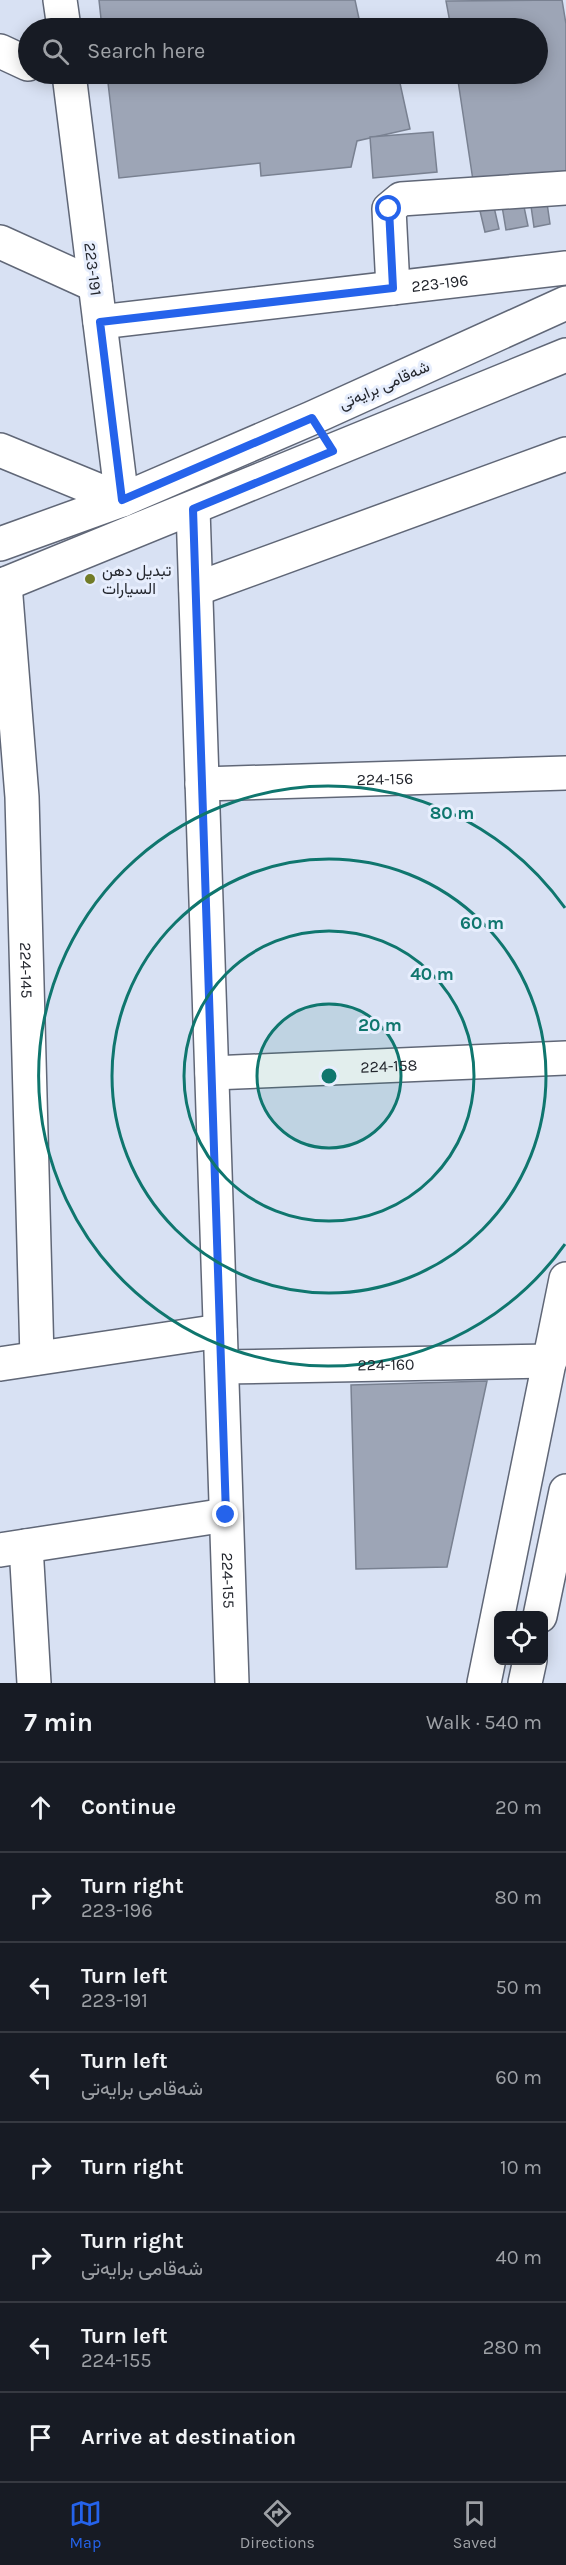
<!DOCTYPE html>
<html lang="en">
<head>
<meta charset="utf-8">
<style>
  body { margin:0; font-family:Karla,Vazirmatn,sans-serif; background:#20242c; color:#f1f3f6 }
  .controls { position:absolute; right:18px; bottom:18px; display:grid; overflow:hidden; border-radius:9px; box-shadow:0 3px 15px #0003 }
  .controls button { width:54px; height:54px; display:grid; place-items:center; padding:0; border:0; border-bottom:2px solid #363941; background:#171b24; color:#f1f3f6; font:30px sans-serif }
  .stop { position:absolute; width:18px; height:18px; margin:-14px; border:4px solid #2563eb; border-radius:50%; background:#fff }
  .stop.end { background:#2563eb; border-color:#fff; box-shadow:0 2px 6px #0008 }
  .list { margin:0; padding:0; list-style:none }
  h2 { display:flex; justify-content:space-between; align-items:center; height:78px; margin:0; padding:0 24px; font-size:26px }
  h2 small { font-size:20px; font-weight:400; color:#9ea1a6 }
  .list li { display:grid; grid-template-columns:39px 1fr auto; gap:18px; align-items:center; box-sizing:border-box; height:90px; padding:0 24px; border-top:2px solid #363941 }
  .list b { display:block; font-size:22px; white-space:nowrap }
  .list p { margin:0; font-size:20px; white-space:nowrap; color:#9ea1a6 }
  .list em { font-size:20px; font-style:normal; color:#9ea1a6 }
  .icon { flex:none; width:33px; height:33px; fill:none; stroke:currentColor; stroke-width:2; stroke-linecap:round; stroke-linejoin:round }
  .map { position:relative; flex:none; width:566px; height:1683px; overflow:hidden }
  .search { position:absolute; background:#171b24; box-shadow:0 3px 15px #0003; left:18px; right:18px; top:18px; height:66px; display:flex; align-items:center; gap:15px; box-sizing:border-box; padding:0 21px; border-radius:33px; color:#9ea1a6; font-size:22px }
  .sheet { height:798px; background:#171b24 }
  nav { display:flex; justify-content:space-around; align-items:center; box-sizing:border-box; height:84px; border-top:2px solid #363941; background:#171b24; font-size:16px; color:#9ea1a6 }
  nav a { display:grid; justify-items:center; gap:3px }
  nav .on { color:#2563eb }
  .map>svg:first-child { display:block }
  .building { fill:#9da5b6; stroke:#798191; stroke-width:1.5 }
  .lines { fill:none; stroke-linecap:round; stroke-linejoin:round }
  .minor-casing { stroke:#606777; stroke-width:36 }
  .major-casing { stroke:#606777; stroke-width:36 }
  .highway-casing { stroke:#606777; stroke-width:36 }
  .minor { stroke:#fff; stroke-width:33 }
  .major { stroke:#fff; stroke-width:33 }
  .highway { stroke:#fff; stroke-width:33 }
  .route { stroke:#2563eb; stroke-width:8 }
  .ring { fill:none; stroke:#0f766e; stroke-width:3 }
  .poi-dot { fill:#717b26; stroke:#e7eefd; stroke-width:2 }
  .labels { text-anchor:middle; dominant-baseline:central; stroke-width:6; stroke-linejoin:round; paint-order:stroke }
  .street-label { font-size:16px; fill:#24272e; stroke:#e7eefd }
  .poi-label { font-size:16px; fill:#24272e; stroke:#e7eefd; text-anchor:start }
  .centre { fill:#0f766e; stroke:#e7eefd; stroke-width:3 }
  .ring-label { font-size:18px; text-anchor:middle; font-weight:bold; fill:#0f766e; stroke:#e7eefd; stroke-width:6; stroke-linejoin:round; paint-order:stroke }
</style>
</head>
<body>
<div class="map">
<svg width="566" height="1683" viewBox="0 0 566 1683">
  <rect width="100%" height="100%" fill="#d8e1f3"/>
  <!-- building -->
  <g class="building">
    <path d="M99,0H355L361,28H102Z"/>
    <path d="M562,0L566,24V174L474,187L457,74H538V28H451L446,1Z"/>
    <path d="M107,74H398L410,129L357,141L351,167L261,176L260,163L119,178Z"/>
    <path d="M433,132L437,172L373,178L370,137Z"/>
    <path d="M523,202L528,226L506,230L502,206Z"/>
    <path d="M547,203L550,224L534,227L531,206Z"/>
    <path d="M494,207L499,229L485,232L480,211Z"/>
    <path d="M487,1381L447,1567L356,1569L351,1385Z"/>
  </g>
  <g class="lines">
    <defs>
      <g id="minor">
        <path d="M60,0L64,28"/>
        <path d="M0,51L28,64"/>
        <path d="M0,242L95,285"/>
        <path d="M393,288L389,209L401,199L566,188"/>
        <path id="s1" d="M100,322L566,268"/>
        <path d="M0,450L122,500L69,74"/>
        <path id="s2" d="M193,509L232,1683"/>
        <path id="s3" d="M5,584L22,797L37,1358"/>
        <path d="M196,589L566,454"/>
        <path id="s4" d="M202,784L566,773"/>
        <path id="s5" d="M212,1073L566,1058"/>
        <path d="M0,1364L220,1331"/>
        <path id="s6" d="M222,1367L550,1361"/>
        <path d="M26,1546L34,1683"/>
        <path d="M0,1550L226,1515"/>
        <path d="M484,1683L566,1279"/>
      </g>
      <g id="major">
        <path d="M0,544L122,500L312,418L566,303"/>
        <path d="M0,586L566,355"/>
      </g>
      <g id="highway">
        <path d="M540,1616L566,1491"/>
        <path d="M525,1683L530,1660"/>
      </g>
    </defs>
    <!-- minor casing -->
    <use href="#minor" class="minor-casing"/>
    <!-- major casing -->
    <use href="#major" class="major-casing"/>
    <!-- highway casing -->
    <use href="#highway" class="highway-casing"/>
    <!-- minor -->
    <use href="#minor" class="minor"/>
    <!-- major -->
    <use href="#major" class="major"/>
    <!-- highway -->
    <use href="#highway" class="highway"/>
  </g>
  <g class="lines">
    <!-- route -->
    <path class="route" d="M226,1515L193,509L333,451L312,418L122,500L100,322L393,288L389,209"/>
  </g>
  <!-- distance rings -->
  <circle cx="329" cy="1076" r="72" fill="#0f766e" fill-opacity=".12"/>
  <g class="ring">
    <circle cx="329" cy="1076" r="72"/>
    <circle cx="329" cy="1076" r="145"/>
    <circle cx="329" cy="1076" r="217"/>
    <path d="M565 1244A290 290 0 1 1 565 908"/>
  </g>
  <!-- markers -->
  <circle class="poi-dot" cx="90" cy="579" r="6"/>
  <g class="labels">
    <!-- street labels -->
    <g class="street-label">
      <text transform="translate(93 269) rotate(83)">223-191</text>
      <text stroke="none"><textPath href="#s1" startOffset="342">223-196</textPath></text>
      <text transform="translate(384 385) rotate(-24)">شەقامی برایەتی</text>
      <text stroke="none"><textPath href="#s4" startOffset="183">224-156</textPath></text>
      <text stroke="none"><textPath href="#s3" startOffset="387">224-145</textPath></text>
      <text stroke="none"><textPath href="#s5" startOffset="177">224-158</textPath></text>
      <text stroke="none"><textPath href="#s6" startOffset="164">224-160</textPath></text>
      <text stroke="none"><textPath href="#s2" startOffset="1072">224-155</textPath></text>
    </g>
    <!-- poi labels -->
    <g class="poi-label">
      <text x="102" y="570">تبديل دهن<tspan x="102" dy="18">السيارات</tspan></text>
    </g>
  </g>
  <circle cx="329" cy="1076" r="9" class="centre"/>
  <g class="ring-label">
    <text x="452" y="819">80 m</text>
    <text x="482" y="929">60 m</text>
    <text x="432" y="980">40 m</text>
    <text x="380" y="1031">20 m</text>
  </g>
</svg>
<div class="controls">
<button><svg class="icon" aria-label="locate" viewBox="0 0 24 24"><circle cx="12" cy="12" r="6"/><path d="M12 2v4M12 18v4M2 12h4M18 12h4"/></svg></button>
</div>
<div class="stop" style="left:389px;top:209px"></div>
<div class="stop end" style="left:226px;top:1515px"></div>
<div class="search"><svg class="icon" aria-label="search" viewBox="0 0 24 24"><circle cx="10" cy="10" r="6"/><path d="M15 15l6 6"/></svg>Search here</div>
</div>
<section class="sheet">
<h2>7 min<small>Walk · 540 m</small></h2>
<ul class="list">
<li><svg class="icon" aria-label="ahead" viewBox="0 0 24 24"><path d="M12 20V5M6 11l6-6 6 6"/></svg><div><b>Continue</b></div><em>20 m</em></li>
<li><svg class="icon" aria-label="right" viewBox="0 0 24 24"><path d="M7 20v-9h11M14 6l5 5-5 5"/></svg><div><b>Turn right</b><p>223-196</p></div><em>80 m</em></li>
<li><svg class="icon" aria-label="left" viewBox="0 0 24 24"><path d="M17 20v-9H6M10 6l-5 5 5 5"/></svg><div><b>Turn left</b><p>223-191</p></div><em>50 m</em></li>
<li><svg class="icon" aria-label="left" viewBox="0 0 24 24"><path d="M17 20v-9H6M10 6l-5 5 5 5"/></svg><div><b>Turn left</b><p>شەقامی برایەتی</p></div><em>60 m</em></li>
<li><svg class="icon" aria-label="right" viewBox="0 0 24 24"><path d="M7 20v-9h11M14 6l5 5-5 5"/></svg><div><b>Turn right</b></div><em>10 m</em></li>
<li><svg class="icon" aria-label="right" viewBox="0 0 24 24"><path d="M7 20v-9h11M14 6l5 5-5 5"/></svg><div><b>Turn right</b><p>شەقامی برایەتی</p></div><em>40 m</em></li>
<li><svg class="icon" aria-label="left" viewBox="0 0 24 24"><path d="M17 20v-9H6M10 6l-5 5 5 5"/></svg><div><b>Turn left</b><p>224-155</p></div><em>280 m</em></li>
<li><svg class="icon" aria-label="arrive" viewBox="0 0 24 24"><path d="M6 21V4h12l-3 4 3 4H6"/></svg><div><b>Arrive at destination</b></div></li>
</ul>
</section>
<nav>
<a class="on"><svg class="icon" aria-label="map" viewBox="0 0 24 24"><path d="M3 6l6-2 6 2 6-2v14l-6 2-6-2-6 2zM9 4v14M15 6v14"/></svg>Map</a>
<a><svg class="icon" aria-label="directions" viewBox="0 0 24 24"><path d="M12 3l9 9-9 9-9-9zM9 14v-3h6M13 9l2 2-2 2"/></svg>Directions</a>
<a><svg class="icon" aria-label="saved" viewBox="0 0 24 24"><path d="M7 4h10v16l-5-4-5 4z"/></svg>Saved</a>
</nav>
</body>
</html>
